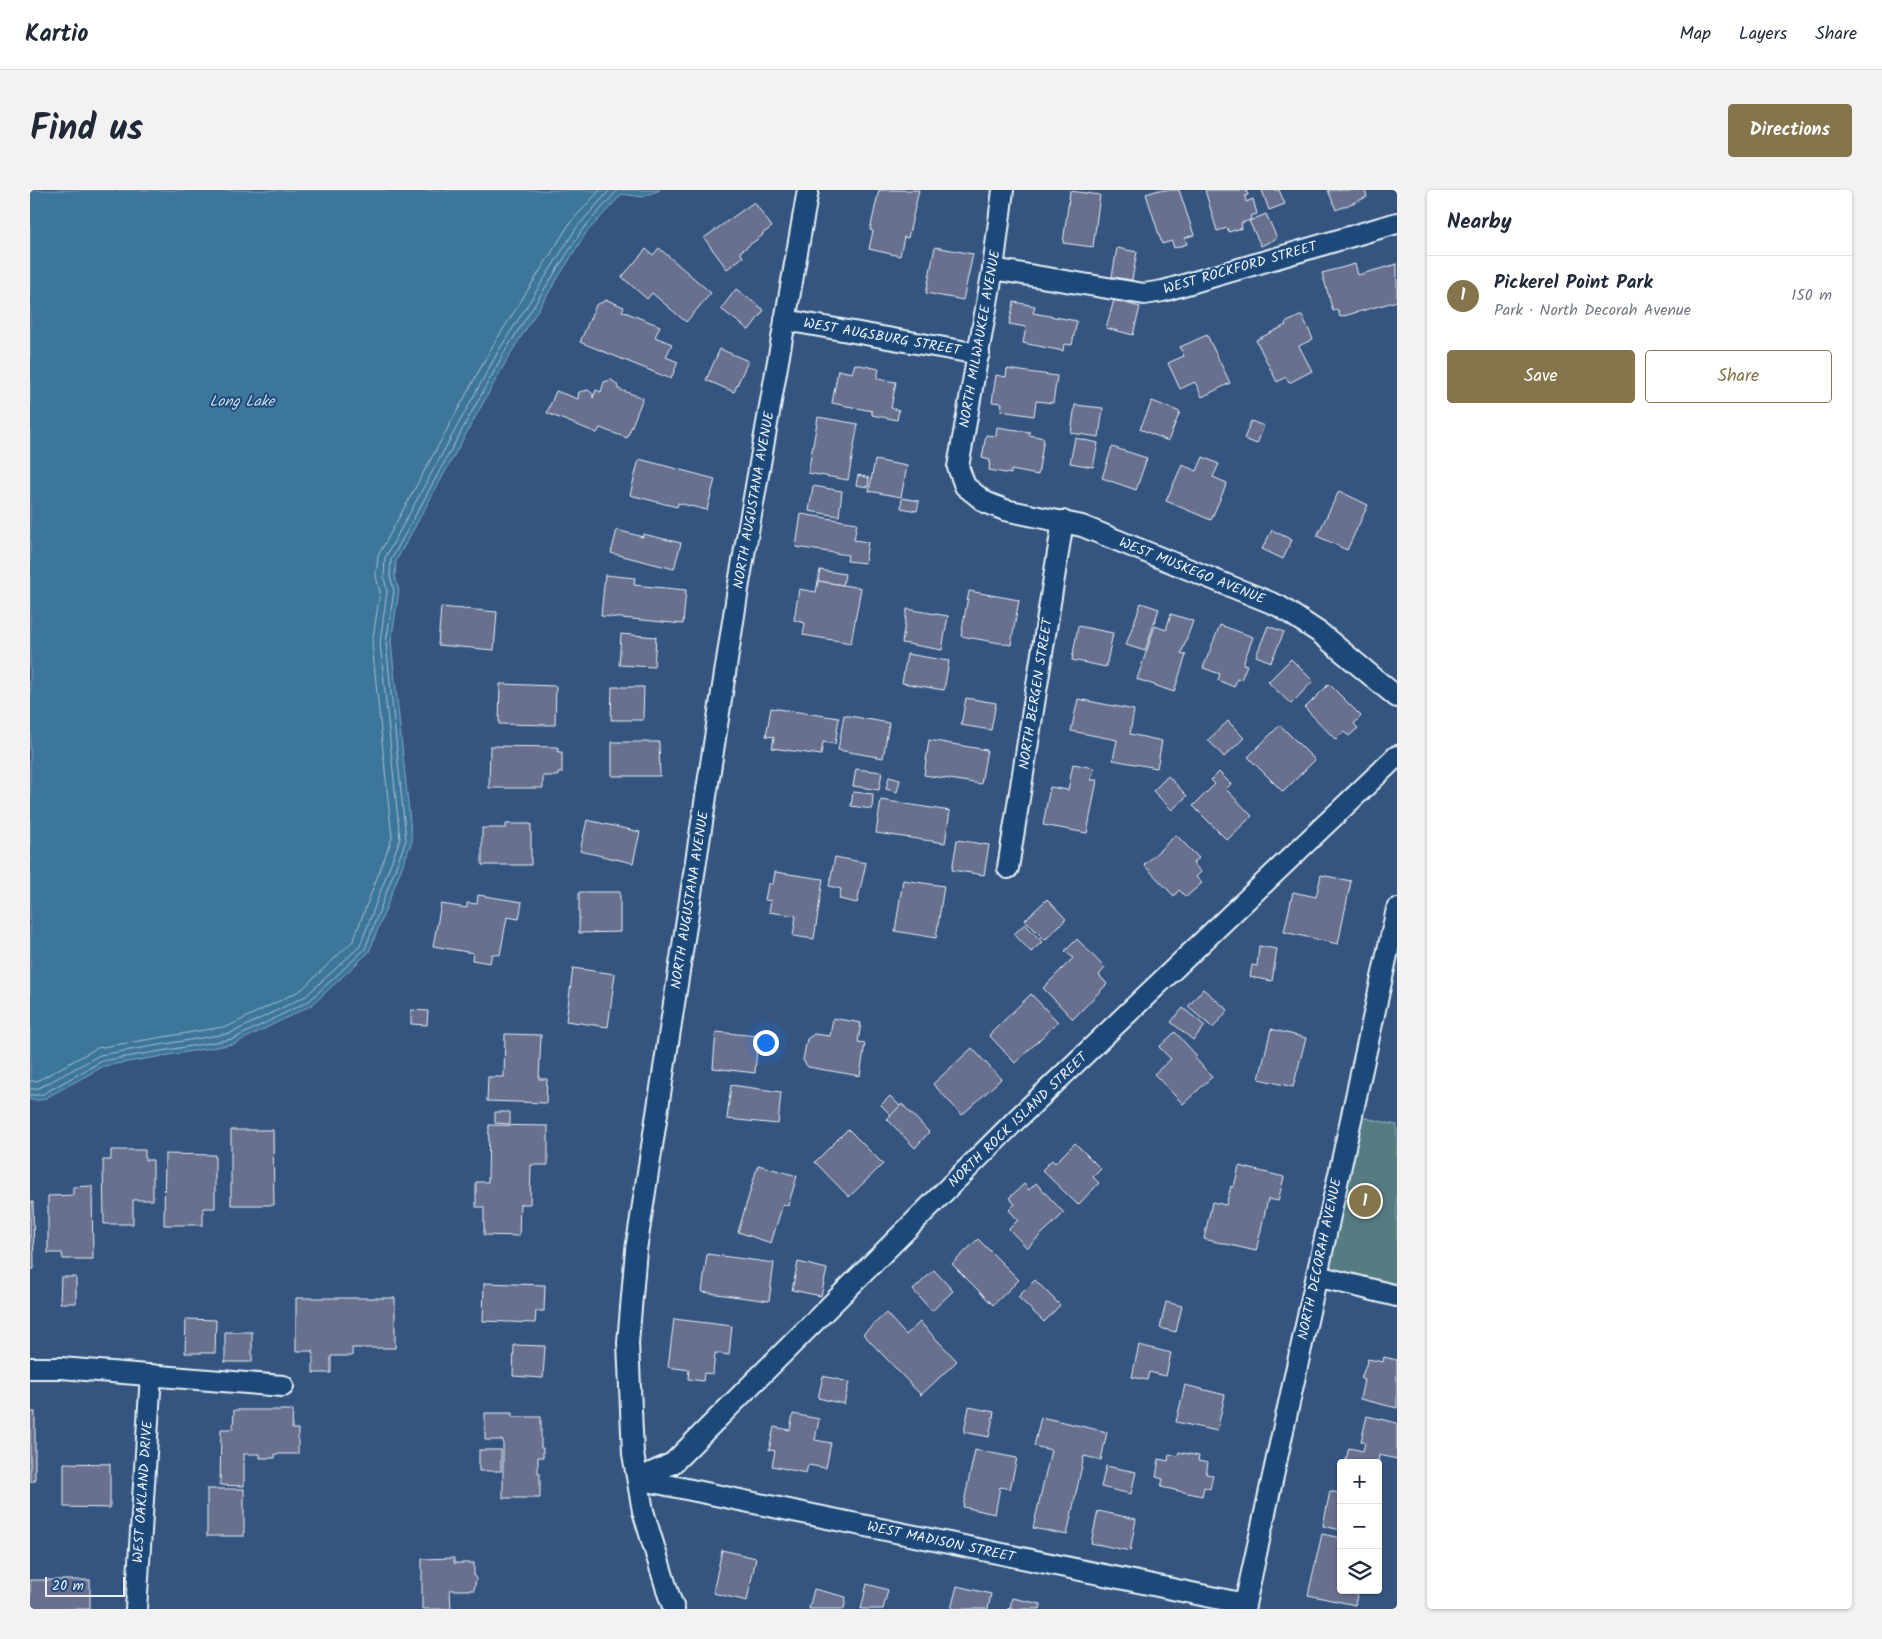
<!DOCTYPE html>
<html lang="en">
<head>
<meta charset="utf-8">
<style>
  body { margin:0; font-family:Kalam,sans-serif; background:#f2f2f3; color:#1f2937 }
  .controls { position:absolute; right:15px; bottom:15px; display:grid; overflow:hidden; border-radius:5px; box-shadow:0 1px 4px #0004 }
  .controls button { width:45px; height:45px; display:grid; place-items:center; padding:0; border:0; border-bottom:1px solid #e0e1e3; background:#fff; color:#1f2937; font:25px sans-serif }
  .scale { position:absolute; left:15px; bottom:12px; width:80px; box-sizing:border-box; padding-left:5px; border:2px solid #e8f1f8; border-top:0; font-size:14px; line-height:18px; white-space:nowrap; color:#e8f1f8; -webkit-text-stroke:4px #1f4a7a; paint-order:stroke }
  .you { position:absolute; left:735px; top:852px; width:18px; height:18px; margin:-12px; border:4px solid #fff; border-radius:50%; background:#1a73e8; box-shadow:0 0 0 8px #1a73e833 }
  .badge { display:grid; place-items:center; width:32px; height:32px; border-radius:50%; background:#84754c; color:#fff; font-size:16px; font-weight:700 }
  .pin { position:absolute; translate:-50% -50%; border:2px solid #fff; box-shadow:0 1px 5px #0006 }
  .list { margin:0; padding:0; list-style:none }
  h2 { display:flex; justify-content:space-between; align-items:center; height:65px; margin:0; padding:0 20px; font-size:21px }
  h2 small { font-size:16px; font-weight:400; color:#747a83 }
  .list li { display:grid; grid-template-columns:32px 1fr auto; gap:15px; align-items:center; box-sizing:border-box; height:80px; padding:0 20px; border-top:1px solid #e0e1e3 }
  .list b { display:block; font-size:19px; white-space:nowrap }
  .list p { margin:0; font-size:16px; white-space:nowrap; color:#747a83 }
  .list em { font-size:16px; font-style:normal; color:#747a83 }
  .actions { display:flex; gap:10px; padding:15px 20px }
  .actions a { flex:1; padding:11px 0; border:1px solid #84754c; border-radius:5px; text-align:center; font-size:18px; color:#84754c }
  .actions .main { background:#84754c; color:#fff }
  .icon { flex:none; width:28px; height:28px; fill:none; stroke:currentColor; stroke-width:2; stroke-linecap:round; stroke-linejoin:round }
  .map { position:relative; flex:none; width:1367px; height:1419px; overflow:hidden; border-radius:5px }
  header { display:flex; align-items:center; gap:30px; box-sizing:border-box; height:70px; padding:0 25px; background:#fff; border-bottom:1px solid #e0e1e3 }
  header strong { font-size:24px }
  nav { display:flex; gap:28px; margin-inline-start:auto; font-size:18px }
  .intro { display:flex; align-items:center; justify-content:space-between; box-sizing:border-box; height:120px; padding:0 30px }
  h1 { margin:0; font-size:35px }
  .button { padding:12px 22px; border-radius:5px; background:#84754c; color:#fff; font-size:18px; font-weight:700 }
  main { display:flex; gap:30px; padding:0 30px }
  aside { flex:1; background:#fff; border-radius:5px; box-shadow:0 1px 4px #0004 }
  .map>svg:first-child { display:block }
  .green { fill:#567c82; stroke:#9fb6bd }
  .water { fill:#3e769b; stroke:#82a7c0 }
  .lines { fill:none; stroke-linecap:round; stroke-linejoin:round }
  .shore { stroke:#a4c0d3; stroke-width:1 }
  .building { fill:#69708d; stroke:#e8f1f8 }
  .minor-casing { stroke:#e8f1f8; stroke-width:24 }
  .minor { stroke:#1f4a7a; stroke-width:20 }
  .labels { text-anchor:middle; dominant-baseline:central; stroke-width:4; stroke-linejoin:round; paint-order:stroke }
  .street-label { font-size:14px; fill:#e8f1f8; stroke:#1f4a7a }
  .water-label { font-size:15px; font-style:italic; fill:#cedfea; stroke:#1f4a7a }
</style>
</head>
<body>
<header>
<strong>Kartio</strong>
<nav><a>Map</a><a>Layers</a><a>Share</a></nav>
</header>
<div class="intro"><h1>Find us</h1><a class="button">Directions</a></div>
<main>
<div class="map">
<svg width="1367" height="1419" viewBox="0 0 1367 1419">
  <rect width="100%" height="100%" fill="#355580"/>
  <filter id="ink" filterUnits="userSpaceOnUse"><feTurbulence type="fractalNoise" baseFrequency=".02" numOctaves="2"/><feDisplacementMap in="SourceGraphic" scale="10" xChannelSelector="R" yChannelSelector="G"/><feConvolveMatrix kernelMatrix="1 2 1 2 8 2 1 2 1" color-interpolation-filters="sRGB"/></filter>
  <g filter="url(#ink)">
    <!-- green -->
    <path class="green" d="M1322,925L1367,935V1106L1287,1086Z"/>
    <!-- water -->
    <path class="water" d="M0,0H630L613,7L592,4L556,43L479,166L366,371L365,386L369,401L361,452L382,651L339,762L282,815L204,854L74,876L12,910H0Z"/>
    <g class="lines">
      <!-- shore -->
      <g class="shore">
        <path d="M0,891H7L67,858L199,836L271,800L323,751L362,648L342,454L350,402L346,386L348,366L462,157L540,33L570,0"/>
        <path d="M0,899L9,898L70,865L201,843L276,806L330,756L370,649L350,453L357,401L354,387L355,368L469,160L547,37L580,0"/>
        <path d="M0,905H11L72,871L203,849L279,811L335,759L376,650L356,453L364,401L360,386L361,370L474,163L552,40L588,0"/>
      </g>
    </g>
    <!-- building -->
    <g class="building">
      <path d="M849,0H889L878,48L874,47L870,66L839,59L843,41L840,40Z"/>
      <path d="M1129,0H1149L1164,45L1155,48L1157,54L1144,58L1142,51L1132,54L1116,4Z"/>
      <path d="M1175,0H1216L1218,5L1215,6L1216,12L1223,9L1227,24L1220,26L1221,30L1211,33L1212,38L1199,42L1197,38L1187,41Z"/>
      <path d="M1232,0H1249L1255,14L1239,20Z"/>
      <path d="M1298,0H1335L1337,7L1306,20Z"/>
      <path d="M1040,1L1070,5L1063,57L1033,53Z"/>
      <path d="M724,12L742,37L732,44L733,45L710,62L713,67L697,79L674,48Z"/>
      <path d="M1236,24L1247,48L1231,56L1219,31Z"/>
      <path d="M905,57L943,64L933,110L896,103Z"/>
      <path d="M629,58L681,103L656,132L622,103L617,109L592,87L616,59L623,65Z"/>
      <path d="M1087,58L1107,62L1102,90L1082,87Z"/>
      <path d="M1325,74L1328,85L1367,74V111L1310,127L1308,120L1303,121L1292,83Z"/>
      <path d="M706,99L734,120L719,140L691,119Z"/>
      <path d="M577,110L594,117L592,121L630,136L625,147L642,154L636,167L648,172L641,189L550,152L566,115Z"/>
      <path d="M1084,110L1110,117L1103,145L1076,138Z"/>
      <path d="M984,112L1005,116L1003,123L1047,131L1042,155L1034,154L1033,161L993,153L996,137L979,134Z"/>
      <path d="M1272,125L1283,149L1269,156L1282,181L1259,193L1256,187L1247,192L1226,150L1256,135L1255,133Z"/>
      <path d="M1177,145L1200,193L1172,207L1165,192L1150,199L1138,173L1154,166L1150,157Z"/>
      <path d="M690,159L718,171L704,202L676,190Z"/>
      <path d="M825,174L849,179L847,189L866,192L861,218L869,220L867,230L842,225V221L802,213L808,180L822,183Z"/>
      <path d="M977,179L1027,186L1023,213L1006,211L1004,226L971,221L972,213L962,212L966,185L976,187Z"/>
      <path d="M581,190L587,194L588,199L613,208L597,248L570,238L567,243L517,223L526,201L548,209L549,202L558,200L563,204V208L566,200L571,202L574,192Z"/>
      <path d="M1122,211L1150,222L1138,251L1110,239Z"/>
      <path d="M1045,215L1073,218L1069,247L1041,243Z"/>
      <path d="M788,227L828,234L818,290L778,283Z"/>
      <path d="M1221,231L1234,236L1227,254L1214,249Z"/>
      <path d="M967,237L1000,242L999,245L1014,248L1008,285L981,280V284L959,280L960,270L952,268L956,245L966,246Z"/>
      <path d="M1045,248L1068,253L1063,277L1040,273Z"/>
      <path d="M1082,257L1117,268L1106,300L1072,288Z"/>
      <path d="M1173,267L1189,274L1183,287L1197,293L1181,330L1136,311L1152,275L1167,281Z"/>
      <path d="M609,269L685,289L677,320L648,313L647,317L600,305Z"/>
      <path d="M845,270L877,276L871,307L839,301Z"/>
      <path d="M828,285L839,288L838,297L826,295Z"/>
      <path d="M783,296L812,301L809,326L779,321Z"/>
      <path d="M1309,301L1338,315L1317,360L1287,346Z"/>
      <path d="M872,308L889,311L887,321L871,318Z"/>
      <path d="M771,324L827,333L824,350L838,352L835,373L817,371L818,365L766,357Z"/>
      <path d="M587,340L613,347V344L651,353L644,379L581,363Z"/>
      <path d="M1242,340L1262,350L1253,369L1232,359Z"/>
      <path d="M790,380L815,384L813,395L788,391Z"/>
      <path d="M575,385L605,388L604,395L656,400L653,434L571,426Z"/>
      <path d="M788,391L831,398L821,453L773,445L775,433L764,430L769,399L786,402Z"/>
      <path d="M939,401L989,410L981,455L931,446Z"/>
      <path d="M1111,413L1129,419L1115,461L1096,455Z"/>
      <path d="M411,417L467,422L464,460L408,455Z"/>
      <path d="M877,419L918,426L912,460L872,453Z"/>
      <path d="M1141,424L1163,431L1151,464L1156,465L1144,502L1107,489L1125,436L1136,440Z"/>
      <path d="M1190,435L1223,447L1213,474L1217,475L1211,490L1207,489L1204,497L1188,490L1190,484L1173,478Z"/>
      <path d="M1048,436L1083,443L1076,477L1042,470Z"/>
      <path d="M1238,436L1254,442L1241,472L1226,466Z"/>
      <path d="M591,444L626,447L624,477L589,475Z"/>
      <path d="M877,464L919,471L914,500L872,493Z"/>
      <path d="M1261,469L1283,491L1261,514L1238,492Z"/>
      <path d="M470,494L526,496L525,535L469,534Z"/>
      <path d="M1299,494L1331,526L1324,534L1328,538L1319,546L1314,542L1306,550L1275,518Z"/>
      <path d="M582,497H614L613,530H581Z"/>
      <path d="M936,508L966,513L961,540L931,535Z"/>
      <path d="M1048,509L1104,520L1100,544L1132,551L1127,578L1083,570L1087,550L1041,541Z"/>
      <path d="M741,518L809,528L805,554L793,552L791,565L742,558L744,547L736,546Z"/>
      <path d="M814,525L859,533L853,568L808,560Z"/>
      <path d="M1198,531L1214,548L1194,567L1178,550Z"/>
      <path d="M1250,535L1285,570L1253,602L1218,567Z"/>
      <path d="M899,550L957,560L951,594L894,585Z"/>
      <path d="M582,552H629L630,586H582Z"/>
      <path d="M460,556L528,557V562H532V583H528V586H513V598H459Z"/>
      <path d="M1043,574L1064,578L1061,590H1067L1057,643L1013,635L1020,597L1038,600Z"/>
      <path d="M826,579L852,582L849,600L823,596Z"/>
      <path d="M1189,582L1201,594L1196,599L1222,626L1197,650L1163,616L1185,594L1181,590Z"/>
      <path d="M1138,586L1157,606L1142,620L1123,601Z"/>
      <path d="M859,587L870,590L867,602L856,599Z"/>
      <path d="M823,602L843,604L842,619L821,616Z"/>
      <path d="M851,610L920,621L915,653L846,643Z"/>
      <path d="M557,630L610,642L603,673L550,661Z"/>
      <path d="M476,634H501V675H452V638H476Z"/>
      <path d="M1146,645L1169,668L1163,673L1171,682L1166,687L1172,693L1156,707L1149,700L1144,706L1114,675Z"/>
      <path d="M927,650L959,655L954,685L922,680Z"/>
      <path d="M805,667L836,673L827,713L809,709L811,699L799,696Z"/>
      <path d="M745,682L793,689L784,749L763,746L766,726L739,722L741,711L735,710L738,694H743Z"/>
      <path d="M1291,685L1321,691L1308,754L1254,742L1263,702L1286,707Z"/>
      <path d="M873,690L914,696L906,748L865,741Z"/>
      <path d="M549,702H590V742L549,743Z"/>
      <path d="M448,705L492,712L489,729L477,727L470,765L462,764L460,773L442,770L443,763L403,756L411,714L437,718V713L447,714Z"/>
      <path d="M1017,709L1036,729L1015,750L995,730Z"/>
      <path d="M995,734L1012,752L1001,762L984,744Z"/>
      <path d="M1047,749L1075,778L1069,785L1077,794L1043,829L1013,798L1043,768L1035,761Z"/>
      <path d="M1229,756L1247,759L1242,791L1220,787L1222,775L1227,776Z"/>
      <path d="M543,778L585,784L578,837L536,831Z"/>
      <path d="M1173,799L1198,820L1183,838L1158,817Z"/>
      <path d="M1001,804L1028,832L985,873L959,845Z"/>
      <path d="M1153,818L1175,836L1163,850L1141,832Z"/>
      <path d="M381,820L398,821L397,835L381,834Z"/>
      <path d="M803,828L831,833L828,852L835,853L830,886L778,877L773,870L777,849L784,844L800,846Z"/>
      <path d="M1241,839L1276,848L1263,897L1229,889Z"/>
      <path d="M686,842L728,846L725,883L683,878Z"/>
      <path d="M1145,842L1167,866L1165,868L1182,887L1153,914L1124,884L1141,869L1129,857Z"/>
      <path d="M475,844L511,845L509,889H517L516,913L457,911L458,887H474Z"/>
      <path d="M942,858L971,889L932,925L903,894Z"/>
      <path d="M701,895L751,902L748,934L697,929Z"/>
      <path d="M860,906L870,916L861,925L851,915Z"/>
      <path d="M872,914L899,942L885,958L857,929Z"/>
      <path d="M465,922H480V934L465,933Z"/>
      <path d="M459,935L518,936V975H501L500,1014H490L489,1046L454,1045V1017H446V992H458Z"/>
      <path d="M818,939L853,974L819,1007L785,972Z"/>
      <path d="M201,940H243L244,1015H201Z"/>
      <path d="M1045,953L1071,979L1063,987L1069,993L1048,1015L1012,980L1022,970L1025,973Z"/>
      <path d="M81,960H115V970H123V1010H103V1034H74L73,970H81Z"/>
      <path d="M135,964L185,965V1018H173V1035H134Z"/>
      <path d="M728,975L767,986L758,1016L753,1014L741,1053L708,1042Z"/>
      <path d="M1209,976L1254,987L1248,1011L1238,1009L1226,1061L1174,1049L1182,1012L1196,1015L1201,996L1204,997Z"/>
      <path d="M1006,993L1034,1023L997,1058L979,1039L988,1030L979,1020L985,1014L979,1008L994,994L999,1000Z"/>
      <path d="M62,996L63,1069H33L32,1063H18V1006L43,1005V997Z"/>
      <path d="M0,1012H3L4,1079H0Z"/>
      <path d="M948,1049L989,1090L963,1115L922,1074Z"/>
      <path d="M677,1064L744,1073L739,1111L672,1102Z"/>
      <path d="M768,1072L797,1079L791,1106L762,1100Z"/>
      <path d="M904,1080L923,1101L902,1121L883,1100Z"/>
      <path d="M31,1087H46V1113H30Z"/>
      <path d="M1005,1090L1030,1115L1014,1132L988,1107Z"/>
      <path d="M454,1093L515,1095L514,1121H506L505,1133L453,1131Z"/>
      <path d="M266,1108H365V1158H322V1166H301V1183H283V1161H266Z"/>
      <path d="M1136,1112L1152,1116L1146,1142L1130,1138Z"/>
      <path d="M856,1123L876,1145L890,1132L927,1171L891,1205L833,1144Z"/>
      <path d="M156,1129L186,1130L185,1163H155Z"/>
      <path d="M644,1129L702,1136L699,1165L685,1163L683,1184L674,1183L673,1191L658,1189L659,1180L638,1177Z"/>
      <rect x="195" y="1142" width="27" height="30"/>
      <path d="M484,1155L515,1156L513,1188L483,1186Z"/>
      <path d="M1109,1155L1141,1163L1136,1186L1119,1182L1117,1190L1102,1187Z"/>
      <path d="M1354,1167L1367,1170V1218L1330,1209L1334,1190L1331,1189L1338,1169L1353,1172Z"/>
      <path d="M793,1186L819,1192L814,1214L788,1208Z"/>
      <path d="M1155,1195L1195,1205L1187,1241L1146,1232Z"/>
      <path d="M939,1217L964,1222L959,1247L934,1242Z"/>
      <path d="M204,1220H263L262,1239H268V1264H245V1268H230V1264H214V1296L190,1295L191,1239H203Z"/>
      <rect x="0" y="1222" width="5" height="69"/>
      <path d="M455,1223H482V1227H511V1258H513V1267H508V1283H510V1308H473V1250H455Z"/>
      <path d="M763,1224L789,1229L785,1250L801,1253L796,1278L778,1275L776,1283L742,1276L745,1261L739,1260L744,1237L760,1240Z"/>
      <path d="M1337,1226L1367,1233V1269L1349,1265L1348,1273H1315L1319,1258L1333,1261L1335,1253L1331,1251Z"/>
      <path d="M1011,1227L1077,1242L1071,1270L1054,1266L1037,1345L1003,1338L1021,1260L1004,1256Z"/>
      <rect x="449" y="1260" width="22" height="21"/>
      <path d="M945,1260L987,1268L980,1299L970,1297L965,1324L933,1317Z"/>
      <path d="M1149,1262L1169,1266L1168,1271L1178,1273L1176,1284L1183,1285L1180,1299L1174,1297L1172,1306L1131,1297L1133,1289L1126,1287L1129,1269L1138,1271L1139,1264L1148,1266Z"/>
      <path d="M34,1273L80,1274V1318L34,1317Z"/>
      <path d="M1076,1276L1106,1282L1101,1304L1071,1297Z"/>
      <rect x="177" y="1299" width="37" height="47"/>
      <path d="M1300,1301L1311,1304V1340L1293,1336Z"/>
      <path d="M1068,1321L1106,1329L1100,1361L1061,1353Z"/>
      <path d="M1292,1344L1311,1348V1400H1328L1325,1415L1278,1405Z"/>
      <path d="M692,1360L726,1368L717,1411L683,1403Z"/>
      <path d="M424,1368V1373H444V1386L446,1389L444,1400H420L421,1419H392V1369Z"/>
      <rect x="0" y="1390" width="60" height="29"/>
      <path d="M837,1394L858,1400L853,1419H831Z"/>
      <path d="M927,1396L961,1404L958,1419H921Z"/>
      <path d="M784,1399L816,1407L814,1419H779Z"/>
      <path d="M982,1408L1011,1414L1010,1419H977H980Z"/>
    </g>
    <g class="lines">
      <defs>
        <g id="minor">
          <path d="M973,0L963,79L928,277L935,296L955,312L975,320L1052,336L1249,416L1290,443L1367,507"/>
          <path d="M963,79L1114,104L1133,101L1367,33"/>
          <path d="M755,130L949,164"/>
          <path d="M978,678L1033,331"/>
          <path d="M1287,1086L1367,1106"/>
          <path d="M0,1178H31L253,1196"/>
          <path d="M608,1289L643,1273L987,929L1367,566"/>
          <path d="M608,1289L1215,1414"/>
          <path d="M106,1419L121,1185"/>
          <path d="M644,1419L639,1406L613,1321L603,1264L598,1153L606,1060L708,399L778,0"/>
          <path d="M1214,1419L1367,719"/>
        </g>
      </defs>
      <!-- minor casing -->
      <use href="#minor" class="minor-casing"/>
      <!-- minor -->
      <use href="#minor" class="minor"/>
    </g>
  </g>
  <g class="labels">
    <!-- street labels -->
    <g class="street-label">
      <text transform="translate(1210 78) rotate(-16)">WEST ROCKFORD STREET</text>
      <text transform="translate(852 147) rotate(10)">WEST AUGSBURG STREET</text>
      <text transform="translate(950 149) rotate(-80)">NORTH MILWAUKEE AVENUE</text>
      <text transform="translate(724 310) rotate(-80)">NORTH AUGUSTANA AVENUE</text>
      <text transform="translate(1162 381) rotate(22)">WEST MUSKEGO AVENUE</text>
      <text transform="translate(1006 504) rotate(-81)">NORTH BERGEN STREET</text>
      <text transform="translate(660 710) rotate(-81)">NORTH AUGUSTANA AVENUE</text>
      <text transform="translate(988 930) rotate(-44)">NORTH ROCK ISLAND STREET</text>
      <text transform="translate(1290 1069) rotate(-78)">NORTH DECORAH AVENUE</text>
      <text transform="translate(113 1302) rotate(-86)">WEST OAKLAND DRIVE</text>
      <text transform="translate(911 1352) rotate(12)">WEST MADISON STREET</text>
    </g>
    <!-- water labels -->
    <g class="water-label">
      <text x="212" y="212">Long Lake</text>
    </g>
  </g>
</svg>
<div class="controls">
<button>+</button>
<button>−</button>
<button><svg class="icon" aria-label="layers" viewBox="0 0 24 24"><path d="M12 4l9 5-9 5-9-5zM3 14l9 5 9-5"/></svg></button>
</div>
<div class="scale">20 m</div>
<div class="you"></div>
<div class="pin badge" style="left:1335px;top:1011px">1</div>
</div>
<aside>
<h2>Nearby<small></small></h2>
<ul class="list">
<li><span class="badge">1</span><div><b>Pickerel Point Park</b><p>Park · North Decorah Avenue</p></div><em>150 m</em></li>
</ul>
<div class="actions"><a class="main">Save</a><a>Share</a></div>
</aside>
</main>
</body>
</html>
